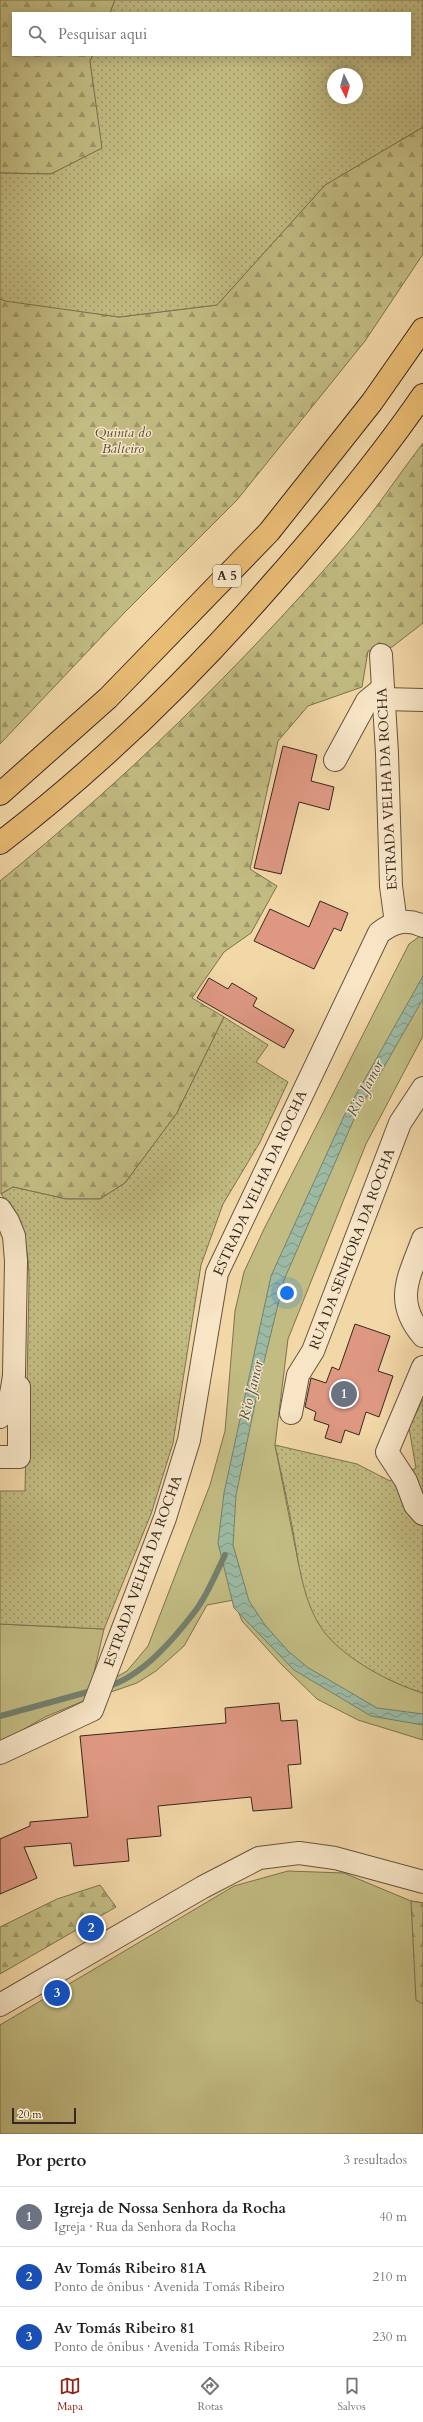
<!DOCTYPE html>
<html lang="pt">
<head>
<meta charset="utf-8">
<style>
  body { margin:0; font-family:Cardo,serif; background:#f6f6f6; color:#202124 }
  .compass { position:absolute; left:327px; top:68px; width:36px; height:36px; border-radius:50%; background:#fff; box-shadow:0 2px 10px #0003; rotate:175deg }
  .scale { position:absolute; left:12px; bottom:10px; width:64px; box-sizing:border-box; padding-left:4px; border:2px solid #37281f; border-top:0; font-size:11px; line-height:14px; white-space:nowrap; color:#37281f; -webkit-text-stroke:3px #f7e5c6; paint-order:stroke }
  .you { position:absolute; left:287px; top:1293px; width:14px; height:14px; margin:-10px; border:3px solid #fff; border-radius:50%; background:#1a73e8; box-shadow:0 0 0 6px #1a73e833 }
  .badge { display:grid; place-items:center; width:26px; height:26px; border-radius:50%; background:#8f2418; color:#fff; font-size:13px; font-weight:700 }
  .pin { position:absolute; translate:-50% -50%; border:2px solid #fff; box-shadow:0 1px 4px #0006 }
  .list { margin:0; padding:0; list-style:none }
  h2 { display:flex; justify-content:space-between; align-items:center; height:52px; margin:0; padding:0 16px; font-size:17px }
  h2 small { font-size:13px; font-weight:400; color:#757577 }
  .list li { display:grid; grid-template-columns:26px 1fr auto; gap:12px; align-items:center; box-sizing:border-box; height:60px; padding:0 16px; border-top:1px solid #e0e0e0 }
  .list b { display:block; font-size:15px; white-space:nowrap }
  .list p { margin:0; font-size:13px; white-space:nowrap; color:#757577 }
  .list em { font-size:13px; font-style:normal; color:#757577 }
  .icon { flex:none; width:22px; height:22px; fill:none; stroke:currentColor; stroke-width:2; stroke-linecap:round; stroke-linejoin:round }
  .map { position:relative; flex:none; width:423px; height:2134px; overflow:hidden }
  .search { position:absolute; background:#fff; box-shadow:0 2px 10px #0003; left:12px; right:12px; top:12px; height:44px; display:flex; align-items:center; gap:10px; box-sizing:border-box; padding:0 14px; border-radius:0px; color:#757577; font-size:15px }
  .sheet { height:232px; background:#fff }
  nav { display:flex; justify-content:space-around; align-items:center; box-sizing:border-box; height:56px; border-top:1px solid #e0e0e0; background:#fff; font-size:11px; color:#757577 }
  nav a { display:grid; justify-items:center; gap:2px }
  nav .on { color:#8f2418 }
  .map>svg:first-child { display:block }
  .grass { fill:#c2bc82; stroke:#7c7250 }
  .forest { fill:url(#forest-firs); stroke:#7c7250 }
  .park { fill:url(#park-dots); stroke:#7c7250; fill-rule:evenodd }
  .water { fill:url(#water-waves); stroke:#74806e }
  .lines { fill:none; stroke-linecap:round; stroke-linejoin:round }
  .stream { stroke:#74806e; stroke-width:6 }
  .building { fill:#de9882; stroke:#37281f }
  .minor-casing { stroke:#665441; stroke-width:24 }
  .highway-casing { stroke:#37281f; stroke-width:24 }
  .minor { stroke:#f7e5c6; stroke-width:22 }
  .highway { stroke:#e9bc74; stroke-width:22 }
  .labels { text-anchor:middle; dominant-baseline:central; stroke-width:3; stroke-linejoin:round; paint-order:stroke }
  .shield { fill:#f7e5c6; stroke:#716151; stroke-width:1 }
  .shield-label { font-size:13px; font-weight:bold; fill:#37281f }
  .park-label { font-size:14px; font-style:italic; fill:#5a4d38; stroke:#f7e5c6 }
  .street-label { font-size:14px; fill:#37281f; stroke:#f7e5c6 }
  .water-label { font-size:15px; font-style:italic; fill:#504c40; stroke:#f7e5c6 }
</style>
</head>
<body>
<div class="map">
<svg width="423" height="2134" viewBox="0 0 423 2134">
  <defs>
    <pattern id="forest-firs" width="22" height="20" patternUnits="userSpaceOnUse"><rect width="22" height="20" fill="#c2bc82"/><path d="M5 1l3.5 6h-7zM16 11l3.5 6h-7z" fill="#9e996a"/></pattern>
    <pattern id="park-dots" width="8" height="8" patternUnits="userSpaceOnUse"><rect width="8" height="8" fill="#c2bc82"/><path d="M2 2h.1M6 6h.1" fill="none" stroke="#9e996a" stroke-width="1.8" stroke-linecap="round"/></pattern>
    <pattern id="water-waves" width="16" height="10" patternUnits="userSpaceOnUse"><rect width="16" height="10" fill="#9cbaa3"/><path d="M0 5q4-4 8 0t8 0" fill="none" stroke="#809784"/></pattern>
  </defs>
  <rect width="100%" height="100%" fill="#f2d7a7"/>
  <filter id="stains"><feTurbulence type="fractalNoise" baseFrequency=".005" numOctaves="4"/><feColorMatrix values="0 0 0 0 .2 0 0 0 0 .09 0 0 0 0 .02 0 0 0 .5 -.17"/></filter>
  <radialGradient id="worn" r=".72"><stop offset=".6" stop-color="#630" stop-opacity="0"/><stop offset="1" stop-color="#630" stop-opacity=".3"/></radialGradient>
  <!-- grass -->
  <g class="grass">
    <path d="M423,934V1036L366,1144L288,1339L275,1445L299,1566L388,1679L423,1693V1740L358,1720L317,1699L281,1664L242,1621L234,1600L207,1605L184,1646L156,1671L137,1683L108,1693L109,1681L127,1671L148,1646L210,1485L225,1431L235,1311L244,1272L264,1229L409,944Z"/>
    <path d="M0,1624L104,1629L88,1699L45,1717L0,1743Z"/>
    <path d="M288,1871L344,1873L411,1901L423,1903V2134H0V2025L234,1886Z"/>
  </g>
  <!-- forest -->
  <g class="forest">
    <path d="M0,0H115L110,13H13V55H93L90,61L103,148L51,174L0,173Z"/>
    <path d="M423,127V254L365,341L237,500L125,612L0,744V299L119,317L217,305L325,185Z"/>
    <path d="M423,443V623L392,647L368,651L362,687L308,706L278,741L250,869L277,886L251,933L224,952L192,998L224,1017L177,1113L125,1183L100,1199H66L13,1187L1,1194L0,881C125,780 240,667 345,546C373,514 397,477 423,443Z"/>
    <path d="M100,1885L116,1907L0,1974V1927L57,1899Z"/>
    <path d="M411,1901L423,1903V2004L416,2000Z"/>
  </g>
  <!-- park -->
  <g class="park">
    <path d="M115,0H423V127L325,185L217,305L119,317L5,301L0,299V173L51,174L102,148L90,61L93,55H410V13H110ZM333,74H357V98H333Z"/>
    <path d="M224,1017L268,1045L256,1062L288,1082L260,1142L223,1204L201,1265L173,1443L151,1514L104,1629L0,1624V1491H25L29,1284C29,1247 24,1224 1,1194L13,1187L66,1199H100L125,1183L177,1113Z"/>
    <path d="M423,1399V1693C390,1683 347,1660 325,1633C302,1603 299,1562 292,1526C287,1499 281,1472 275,1445L357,1464L390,1481L416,1468L409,1428Z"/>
  </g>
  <!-- water -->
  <path class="water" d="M423,976V999L354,1119L284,1280L262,1370L236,1495L233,1545L249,1601L265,1625L288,1651L307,1667L377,1708L423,1714V1725L371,1716L294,1670L234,1608L218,1543L224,1493L271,1276L344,1116Z"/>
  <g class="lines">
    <!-- stream -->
    <g class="stream">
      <path d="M106,1687C142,1677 174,1639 196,1610C208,1594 216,1573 225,1555"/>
      <path d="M0,1716L95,1690"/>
    </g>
  </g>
  <!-- building -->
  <g class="building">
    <path d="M283,746L317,755L311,781L334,787L329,810L299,802L281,874L254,868Z"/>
    <path d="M320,901L348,913L341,931L334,928L314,969L254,941L270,909L309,927Z"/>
    <path d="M209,978L228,989L232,983L257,998L253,1006L294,1030L284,1048L197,998Z"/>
    <path d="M355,1324L390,1336L378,1371L393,1376L379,1417L366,1412L359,1435L345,1430L341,1443L325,1438L329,1425L314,1420L316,1412L305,1407L311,1378L326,1383L332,1367L339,1370Z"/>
    <path d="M279,1703L281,1721L297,1720L301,1764L288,1765L292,1808L253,1811L251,1797L158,1806L161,1836L127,1839L129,1861L74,1866L71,1843L24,1847L37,1878L0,1894V1839L30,1826V1822L88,1817L80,1736L226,1723L225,1708Z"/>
  </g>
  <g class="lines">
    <defs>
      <g id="minor">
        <path d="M381,655L387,753L391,886L396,923"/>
        <path d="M384,699L423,700"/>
        <path d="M335,760L367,701L383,688"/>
        <path d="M0,1209L8,1221L14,1236L16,1261L14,1375C12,1391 10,1404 0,1417"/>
        <path d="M423,1239C409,1277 393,1301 423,1336"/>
        <path d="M423,1367L387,1452L406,1481L415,1505L423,1514"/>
        <path d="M291,1413L298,1375L313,1351L400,1123L423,1088"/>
        <path d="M0,1457H19V1387"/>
        <path d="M0,1753L92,1710L165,1518L189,1440L217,1273L379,933C393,922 406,918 423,926"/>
        <path d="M0,2005L203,1887L259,1858L299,1853L335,1858L423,1882"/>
      </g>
      <g id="highway">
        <path d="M0,794L108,698L269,532L372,402L423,329"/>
        <path d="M0,843C99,767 190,678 272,584C326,523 377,462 423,395"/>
      </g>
    </defs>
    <!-- minor casing -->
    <use href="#minor" class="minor-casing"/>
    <!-- highway casing -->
    <use href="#highway" class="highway-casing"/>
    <!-- minor -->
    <use href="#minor" class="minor"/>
    <!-- highway -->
    <use href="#highway" class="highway"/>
  </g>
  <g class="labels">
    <!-- shield labels -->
    <rect class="shield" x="213" y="565" width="28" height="22" rx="3"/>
    <g class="shield-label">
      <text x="227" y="576">A 5</text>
    </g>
    <!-- park labels -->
    <g class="park-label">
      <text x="123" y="432">Quinta do<tspan x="123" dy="16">Balteiro</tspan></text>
    </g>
    <!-- street labels -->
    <g class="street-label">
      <text transform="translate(387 789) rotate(-93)">ESTRADA VELHA DA ROCHA</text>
      <text transform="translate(260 1183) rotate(-65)">ESTRADA VELHA DA ROCHA</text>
      <text transform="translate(352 1249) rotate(-69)">RUA DA SENHORA DA ROCHA</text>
      <text transform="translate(143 1571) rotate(-70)">ESTRADA VELHA DA ROCHA</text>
    </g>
    <!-- water labels -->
    <g class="water-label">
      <text transform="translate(365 1088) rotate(-62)">Rio Jamor</text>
      <text transform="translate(251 1390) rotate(-76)">Rio Jamor</text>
    </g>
  </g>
  <rect width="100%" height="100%" filter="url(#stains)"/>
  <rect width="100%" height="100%" fill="url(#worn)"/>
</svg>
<svg class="compass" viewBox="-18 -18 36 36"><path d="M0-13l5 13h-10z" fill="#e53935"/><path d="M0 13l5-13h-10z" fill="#757577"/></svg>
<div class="scale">20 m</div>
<div class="you"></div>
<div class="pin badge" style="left:344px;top:1394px;background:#6b7280">1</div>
<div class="pin badge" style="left:91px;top:1928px;background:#1a4fb4">2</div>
<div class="pin badge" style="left:57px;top:1993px;background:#1a4fb4">3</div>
<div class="search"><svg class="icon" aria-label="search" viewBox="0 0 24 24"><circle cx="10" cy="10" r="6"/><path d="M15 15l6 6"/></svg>Pesquisar aqui</div>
</div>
<section class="sheet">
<h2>Por perto<small>3 resultados</small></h2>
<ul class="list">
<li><span class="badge" style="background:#6b7280">1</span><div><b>Igreja de Nossa Senhora da Rocha</b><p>Igreja · Rua da Senhora da Rocha</p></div><em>40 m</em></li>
<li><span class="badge" style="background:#1a4fb4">2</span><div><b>Av Tomás Ribeiro 81A</b><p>Ponto de ônibus · Avenida Tomás Ribeiro</p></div><em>210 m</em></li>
<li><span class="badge" style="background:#1a4fb4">3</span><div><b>Av Tomás Ribeiro 81</b><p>Ponto de ônibus · Avenida Tomás Ribeiro</p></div><em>230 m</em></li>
</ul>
</section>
<nav>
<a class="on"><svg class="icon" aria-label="map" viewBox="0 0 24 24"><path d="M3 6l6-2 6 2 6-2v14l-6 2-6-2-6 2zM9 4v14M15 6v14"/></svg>Mapa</a>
<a><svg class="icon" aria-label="directions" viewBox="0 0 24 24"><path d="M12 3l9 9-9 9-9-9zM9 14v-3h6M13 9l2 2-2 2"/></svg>Rotas</a>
<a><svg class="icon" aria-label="saved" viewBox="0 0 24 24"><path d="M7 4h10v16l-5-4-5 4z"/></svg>Salvos</a>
</nav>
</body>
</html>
